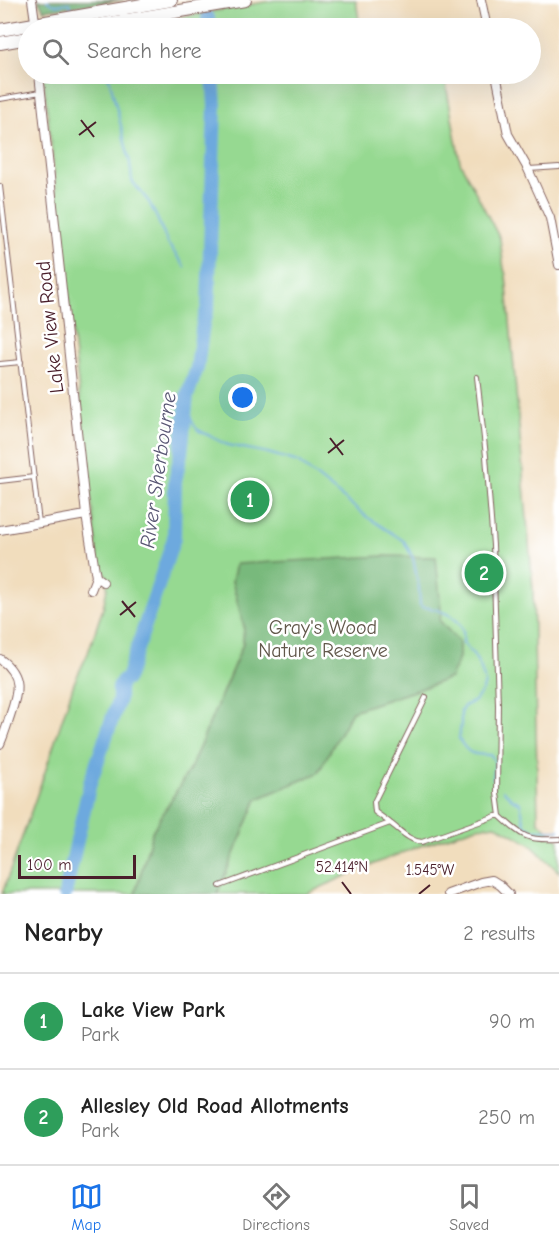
<!DOCTYPE html>
<html lang="en">
<head>
<meta charset="utf-8">
<style>
  body { margin:0; font-family:"Comic Neue",sans-serif; background:#f2f2f2; color:#222 }
  .scale { position:absolute; left:18px; bottom:15px; width:118px; box-sizing:border-box; padding-left:6px; border:3px solid #4a1f2b; border-top:0; font-size:16px; line-height:21px; white-space:nowrap; color:#4a1f2b; -webkit-text-stroke:4px #fff; paint-order:stroke }
  .you { position:absolute; left:243px; top:398px; width:21px; height:21px; margin:-15px; border:4px solid #fff; border-radius:50%; background:#1a73e8; box-shadow:0 0 0 9px #1a73e833 }
  .badge { display:grid; place-items:center; width:39px; height:39px; border-radius:50%; background:#1a73e8; color:#fff; font-size:20px; font-weight:700 }
  .pin { position:absolute; translate:-50% -50%; border:3px solid #fff; box-shadow:0 2px 6px #0006 }
  .list { margin:0; padding:0; list-style:none }
  h2 { display:flex; justify-content:space-between; align-items:center; height:78px; margin:0; padding:0 24px; font-size:26px }
  h2 small { font-size:20px; font-weight:400; color:#767676 }
  .list li { display:grid; grid-template-columns:39px 1fr auto; gap:18px; align-items:center; box-sizing:border-box; height:96px; padding:0 24px; border-top:2px solid #e0e0e0 }
  .list b { display:block; font-size:22px; white-space:nowrap }
  .list p { margin:0; font-size:20px; white-space:nowrap; color:#767676 }
  .list em { font-size:20px; font-style:normal; color:#767676 }
  .icon { flex:none; width:33px; height:33px; fill:none; stroke:currentColor; stroke-width:2; stroke-linecap:round; stroke-linejoin:round }
  .map { position:relative; flex:none; width:559px; height:894px; overflow:hidden }
  .search { position:absolute; background:#fff; box-shadow:0 6px 24px #0002; left:18px; right:18px; top:18px; height:66px; display:flex; align-items:center; gap:15px; box-sizing:border-box; padding:0 21px; border-radius:33px; color:#767676; font-size:22px }
  .sheet { height:270px; background:#fff }
  nav { display:flex; justify-content:space-around; align-items:center; box-sizing:border-box; height:84px; border-top:2px solid #e0e0e0; background:#fff; font-size:16px; color:#767676 }
  nav a { display:grid; justify-items:center; gap:3px }
  nav .on { color:#1a73e8 }
  .map>svg:first-child { display:block }
  .green { fill:#96d991; stroke:#707c5e; stroke-width:1.5 }
  .forest { fill:#78b97b; stroke:#616c53; stroke-width:1.5 }
  .lines { fill:none; stroke-linecap:round; stroke-linejoin:round }
  .stream { stroke:#6da9de; stroke-width:2 }
  .river { stroke:#6da9de; stroke-width:14 }
  .lane-casing { stroke:#84625e; stroke-width:6 }
  .street-casing { stroke:#84625e; stroke-width:10 }
  .secondary-casing { stroke:#84625e; stroke-width:14 }
  .lane { stroke:#fff; stroke-width:4 }
  .street { stroke:#fff; stroke-width:8 }
  .secondary { stroke:#fff; stroke-width:12 }
  .ticks { fill:none; stroke:#4a1f2b; stroke-width:2 }
  .labels { text-anchor:middle; dominant-baseline:central; stroke-width:5; stroke-linejoin:round; paint-order:stroke }
  .street-label { font-size:20px; fill:#4a1f2b; stroke:#fff }
  .park-label { font-size:20px; fill:#61574a; stroke:#fff }
  .water-label { font-size:21px; font-style:italic; fill:#585673; stroke:#fff }
  .ticks-label { font-size:15px; text-anchor:middle; fill:#4a1f2b; stroke:#fff; stroke-width:5; stroke-linejoin:round; paint-order:stroke }
</style>
</head>
<body>
<div class="map">
<svg width="559" height="894" viewBox="0 0 559 894">
  <rect width="100%" height="100%" fill="#fff"/>
  <filter id="ink" filterUnits="userSpaceOnUse"><feTurbulence type="fractalNoise" baseFrequency=".0167" numOctaves="2"/><feDisplacementMap in="SourceGraphic" scale="12" xChannelSelector="R" yChannelSelector="G"/><feConvolveMatrix kernelMatrix="1 2 1 2 8 2 1 2 1" color-interpolation-filters="sRGB"/></filter>
  <filter id="wash" filterUnits="userSpaceOnUse"><feTurbulence type="fractalNoise" baseFrequency=".008" numOctaves="4" result="noise"/><feDisplacementMap in="SourceGraphic" scale="24" xChannelSelector="R" yChannelSelector="G"/><feGaussianBlur stdDeviation="1.35" result="paint"/><feColorMatrix in="noise" values="0 0 0 0 0 0 0 0 0 0 0 0 0 0 0 0 0 1.4 0 .05"/><feComposite in="paint" operator="in"/></filter>
  <g filter="url(#wash)">
    <rect width="100%" height="100%" fill="#f1ddbd"/>
    <!-- green -->
    <g class="green">
      <path d="M275,0H356L360,28H123Z"/>
      <path d="M43,74H444L460,162L500,239L504,269L506,275L533,589L538,821L559,840V872L530,844L496,825L477,827L420,846L356,871L307,894H217L257,799L318,773L352,711L432,685L450,677L459,657L440,621L441,611L232,581L244,626L243,644L191,767L153,830L135,894H2L45,772L74,683L88,653L103,608L107,589V576L101,570L98,560Z"/>
    </g>
    <!-- forest -->
    <g class="forest">
      <path d="M38,0H124L44,10Z"/>
      <path d="M384,556L436,557L441,611L440,621L459,642V657L450,678L432,685L352,711L318,773L257,799L217,894H135L153,830L191,767L243,644L244,626L232,581L236,564Z"/>
    </g>
    <g class="lines">
      <!-- stream -->
      <g class="stream">
        <path d="M47,0C52,7 61,4 69,3L74,13"/>
        <path d="M106,74L110,81L130,163L132,181L149,202L157,218L168,244L185,267"/>
        <path d="M187,411L194,425L198,430L228,445L268,453L298,462L367,517L404,541L413,558L419,588L420,605L422,607C436,608 461,616 463,632C464,636 463,639 463,643L473,654L480,666L485,682L483,690L475,701L464,706L461,711V724L459,739C469,756 473,754 491,755L495,762L493,779"/>
        <path d="M503,790L512,799L520,803L525,825L534,830H559"/>
      </g>
      <!-- river -->
      <g class="river">
        <path d="M208,18L209,28"/>
        <path d="M65,894L90,783L119,699V688L122,681L127,679L174,538L175,481L181,453L187,396L197,368L203,323L208,307L215,106L213,74"/>
      </g>
    </g>
  </g>
  <g filter="url(#ink)">
    <g class="lines">
      <defs>
        <g id="lane">
          <path d="M0,99L41,92"/>
          <path d="M529,169L559,167"/>
          <path d="M0,186L39,523"/>
          <path d="M0,364L21,362"/>
          <path d="M477,377L486,456L493,545L498,705L497,793L500,816"/>
          <path d="M0,481L34,477"/>
          <path d="M389,822L375,812L374,802L426,697"/>
          <path d="M220,886L390,823C400,830 409,841 422,842L496,816H500C523,837 527,841 559,839"/>
        </g>
        <g id="street">
          <path d="M32,0L36,28"/>
          <path d="M481,0L487,28"/>
          <path d="M39,74L86,515L96,577"/>
          <path d="M496,74L508,134L528,169L550,218L559,265"/>
          <path d="M0,530L86,515"/>
          <path d="M91,590L96,577L103,582"/>
          <path d="M0,659C23,676 18,693 10,716C7,725 4,735 0,744"/>
          <path d="M448,894L481,882L492,880L500,885L509,894"/>
        </g>
        <g id="secondary">
          <path d="M81,28L245,0"/>
          <path d="M0,30L171,0"/>
          <path d="M0,43L28,38"/>
        </g>
      </defs>
      <!-- lane casing -->
      <use href="#lane" class="lane-casing"/>
      <!-- street casing -->
      <use href="#street" class="street-casing"/>
      <!-- secondary casing -->
      <use href="#secondary" class="secondary-casing"/>
      <!-- lane -->
      <use href="#lane" class="lane"/>
      <!-- street -->
      <use href="#street" class="street"/>
      <!-- secondary -->
      <use href="#secondary" class="secondary"/>
    </g>
  </g>
  <!-- ticks -->
  <path class="ticks" d="M81,120L94,137M79,135L96,122M330,438L343,455M328,453L344,440M122,601L135,617M120,615L136,602M342,882L351,894M419,894L430,885"/>
  <g class="labels">
    <!-- street labels -->
    <g class="street-label">
      <text transform="translate(50 327) rotate(-96)">Lake View Road</text>
    </g>
    <!-- park labels -->
    <g class="park-label">
      <text x="323" y="627">Gray's Wood<tspan x="323" dy="23">Nature Reserve</tspan></text>
    </g>
    <!-- water labels -->
    <g class="water-label">
      <text transform="translate(158 470) rotate(-82)">River Sherbourne</text>
    </g>
  </g>
  <g class="ticks-label">
    <text x="342" y="872">52.414°N</text>
    <text x="430" y="875">1.545°W</text>
  </g>
</svg>
<div class="scale">100 m</div>
<div class="you"></div>
<div class="pin badge" style="left:250px;top:500px;background:#2e9e5b">1</div>
<div class="pin badge" style="left:484px;top:573px;background:#2e9e5b">2</div>
<div class="search"><svg class="icon" aria-label="search" viewBox="0 0 24 24"><circle cx="10" cy="10" r="6"/><path d="M15 15l6 6"/></svg>Search here</div>
</div>
<section class="sheet">
<h2>Nearby<small>2 results</small></h2>
<ul class="list">
<li><span class="badge" style="background:#2e9e5b">1</span><div><b>Lake View Park</b><p>Park</p></div><em>90 m</em></li>
<li><span class="badge" style="background:#2e9e5b">2</span><div><b>Allesley Old Road Allotments</b><p>Park</p></div><em>250 m</em></li>
</ul>
</section>
<nav>
<a class="on"><svg class="icon" aria-label="map" viewBox="0 0 24 24"><path d="M3 6l6-2 6 2 6-2v14l-6 2-6-2-6 2zM9 4v14M15 6v14"/></svg>Map</a>
<a><svg class="icon" aria-label="directions" viewBox="0 0 24 24"><path d="M12 3l9 9-9 9-9-9zM9 14v-3h6M13 9l2 2-2 2"/></svg>Directions</a>
<a><svg class="icon" aria-label="saved" viewBox="0 0 24 24"><path d="M7 4h10v16l-5-4-5 4z"/></svg>Saved</a>
</nav>
</body>
</html>
